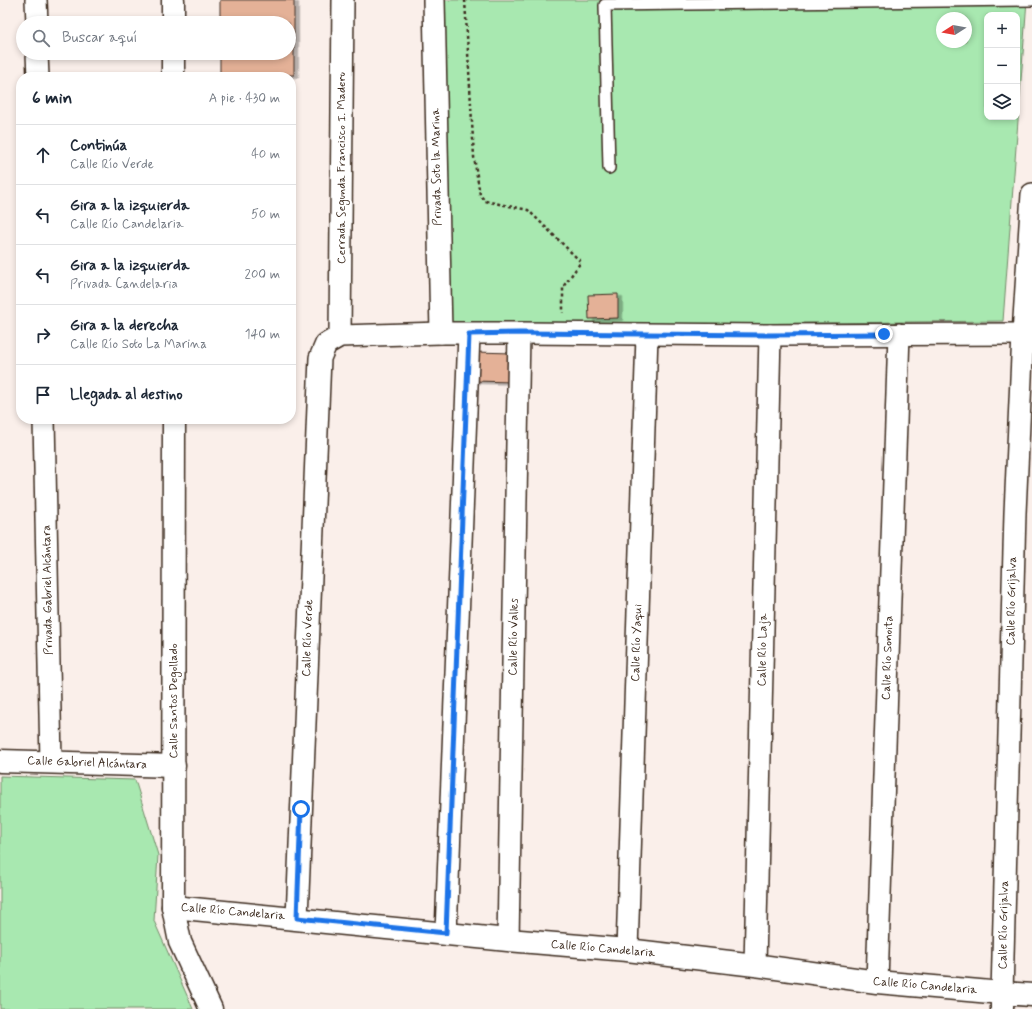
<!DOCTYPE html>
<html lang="es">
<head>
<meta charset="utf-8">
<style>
  body { margin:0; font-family:Mynerve,sans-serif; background:#f2f2f3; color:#1f2937 }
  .controls { position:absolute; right:12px; top:12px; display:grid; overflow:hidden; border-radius:8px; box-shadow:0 2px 6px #0003 }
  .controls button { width:36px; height:36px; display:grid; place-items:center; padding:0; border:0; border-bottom:1px solid #e0e1e3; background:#fff; color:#1f2937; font:20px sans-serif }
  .compass { position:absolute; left:936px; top:12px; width:36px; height:36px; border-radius:50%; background:#fff; box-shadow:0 2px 6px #0003; rotate:259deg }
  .stop { position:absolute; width:12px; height:12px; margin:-9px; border:3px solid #1a73e8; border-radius:50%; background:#fff }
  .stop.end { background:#1a73e8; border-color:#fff; box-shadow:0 1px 4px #0008 }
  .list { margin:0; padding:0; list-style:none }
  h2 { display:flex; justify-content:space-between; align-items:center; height:52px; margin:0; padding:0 16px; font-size:17px }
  h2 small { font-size:13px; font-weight:400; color:#747a83 }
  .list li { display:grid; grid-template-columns:26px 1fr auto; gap:12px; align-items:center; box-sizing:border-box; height:60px; padding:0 16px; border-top:1px solid #e0e1e3 }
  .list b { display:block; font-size:15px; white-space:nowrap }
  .list p { margin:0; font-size:13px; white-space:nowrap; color:#747a83 }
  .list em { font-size:13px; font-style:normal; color:#747a83 }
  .icon { flex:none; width:22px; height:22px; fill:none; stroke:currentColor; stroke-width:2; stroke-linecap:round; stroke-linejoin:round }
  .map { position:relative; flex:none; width:1032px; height:1009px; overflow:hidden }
  .search { position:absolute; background:#fff; box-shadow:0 2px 6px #0003; left:16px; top:16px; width:280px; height:44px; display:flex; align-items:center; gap:10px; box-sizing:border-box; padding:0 14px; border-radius:22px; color:#747a83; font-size:15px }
  .panel { position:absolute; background:#fff; box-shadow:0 2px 6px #0003; left:16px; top:72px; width:280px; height:352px; border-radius:16px }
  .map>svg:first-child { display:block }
  .green { fill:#a8e8b0; stroke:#728967; fill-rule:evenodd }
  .building { fill:#e4b197; stroke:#3b2a1e; filter:url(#shadow) }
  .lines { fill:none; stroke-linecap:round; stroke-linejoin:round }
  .service-casing { stroke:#3b2a1e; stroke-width:14 }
  .minor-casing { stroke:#3b2a1e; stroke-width:24 }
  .tertiary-casing { stroke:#3b2a1e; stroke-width:25 }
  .secondary-casing { stroke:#3b2a1e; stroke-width:25 }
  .path { stroke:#3b2a1e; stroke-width:2.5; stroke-dasharray:3 3; stroke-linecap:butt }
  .service { stroke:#fff; stroke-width:11 }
  .minor { stroke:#fff; stroke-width:21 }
  .tertiary { stroke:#fff; stroke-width:22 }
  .secondary { stroke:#fff; stroke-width:22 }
  .route { stroke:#1a73e8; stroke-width:5 }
  .labels { text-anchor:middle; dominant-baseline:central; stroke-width:3.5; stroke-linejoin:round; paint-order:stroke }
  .street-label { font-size:12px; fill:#3b2a1e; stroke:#fff }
</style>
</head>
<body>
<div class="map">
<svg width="1032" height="1009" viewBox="0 0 1032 1009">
  <defs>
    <filter id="shadow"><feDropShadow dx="4.5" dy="2.5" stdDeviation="0" flood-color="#0004"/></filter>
  </defs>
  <rect width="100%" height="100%" fill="#faefea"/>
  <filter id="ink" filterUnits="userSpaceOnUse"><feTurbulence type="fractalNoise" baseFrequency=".025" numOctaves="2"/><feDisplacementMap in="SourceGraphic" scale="8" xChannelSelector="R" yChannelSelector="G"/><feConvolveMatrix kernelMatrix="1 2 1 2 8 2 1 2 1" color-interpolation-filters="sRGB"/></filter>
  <g filter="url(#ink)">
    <!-- green -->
    <g class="green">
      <path d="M445,0H1027L1003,321L445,327ZM987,15H1017V117H987ZM942,18H966V42H942Z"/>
      <path d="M0,776L135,780L158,855L154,921L193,1009H0Z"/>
    </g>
    <!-- building -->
    <g class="building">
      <path d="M220,0H294V75H220V53H289V23H220Z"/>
      <path d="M618,294V318L589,319L588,295Z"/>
      <path d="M474,352L513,353L512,382L474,381Z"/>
    </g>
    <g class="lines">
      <defs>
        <path id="service" d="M609,168L605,5L1032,0"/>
        <g id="minor">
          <path d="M36,0L37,23"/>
          <path d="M434,0L441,333"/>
          <path d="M37,53L38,77"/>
          <path d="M340,336L343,0"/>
          <path d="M44,419L51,762"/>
          <path d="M297,918L320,358L326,344L340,336L441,333H519L770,335L1023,334"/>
          <path d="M446,933L469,334"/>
          <path d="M508,940L519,333"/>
          <path d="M627,950L647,335"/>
          <path d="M755,965L770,335"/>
          <path d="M877,982L899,334"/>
          <path d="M1002,993L1015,513L1023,334L1032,194"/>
        </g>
        <path id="tertiary" d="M173,907L508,940L627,950L755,965L877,982L1002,993"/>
        <g id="secondary">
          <path d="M173,0V23"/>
          <path d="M173,53V77"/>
          <path d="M174,419L173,907L180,942L211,1009"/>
          <path d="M0,761L174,766"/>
          <path d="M1002,1009V993L1032,995"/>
        </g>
      </defs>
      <!-- service casing -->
      <use href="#service" class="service-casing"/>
      <!-- minor casing -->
      <use href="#minor" class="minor-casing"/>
      <!-- tertiary casing -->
      <use href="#tertiary" class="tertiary-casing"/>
      <!-- secondary casing -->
      <use href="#secondary" class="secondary-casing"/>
      <!-- path -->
      <path class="path" d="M465,0L474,157L480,195L485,201L528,210L581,262L563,287V313"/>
      <!-- service -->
      <use href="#service" class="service"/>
      <!-- minor -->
      <use href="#minor" class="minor"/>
      <!-- tertiary -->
      <use href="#tertiary" class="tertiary"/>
      <!-- secondary -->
      <use href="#secondary" class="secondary"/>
    </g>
  </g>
  <g class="lines" filter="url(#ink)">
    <!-- route -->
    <path class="route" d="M301,809L297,918L446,933L469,334L520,333L770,335L884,334"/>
  </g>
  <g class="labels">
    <!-- street labels -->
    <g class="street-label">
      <text transform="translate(437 167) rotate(-91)">Privada Soto la Marina</text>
      <text transform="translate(342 168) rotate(-90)">Cerrada Segunda Francisco I. Madero</text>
      <text transform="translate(48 590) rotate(-91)">Privada Gabriel Alcántara</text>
      <text transform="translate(1012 601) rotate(-89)">Calle Río Grijalva</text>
      <text transform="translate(514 637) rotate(-89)">Calle Río Valles</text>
      <text transform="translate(308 638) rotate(-88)">Calle Río Verde</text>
      <text transform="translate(637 643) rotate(-88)">Calle Río Yaqui</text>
      <text transform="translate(763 650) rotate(-89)">Calle Río Laja</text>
      <text transform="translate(888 658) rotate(-88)">Calle Río Sonoita</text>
      <text transform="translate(174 701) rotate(-90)">Calle Santos Degollado</text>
      <text transform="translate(87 763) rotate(2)">Calle Gabriel Alcántara</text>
      <text transform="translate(233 912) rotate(5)">Calle Río Candelaria</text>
      <text transform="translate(1004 925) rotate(-89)">Calle Río Grijalva</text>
      <text transform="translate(603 949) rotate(5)">Calle Río Candelaria</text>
      <text transform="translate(925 986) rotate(5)">Calle Río Candelaria</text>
    </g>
  </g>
</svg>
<div class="controls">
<button>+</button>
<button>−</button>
<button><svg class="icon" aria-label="layers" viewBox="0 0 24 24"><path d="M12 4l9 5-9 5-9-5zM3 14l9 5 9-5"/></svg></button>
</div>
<svg class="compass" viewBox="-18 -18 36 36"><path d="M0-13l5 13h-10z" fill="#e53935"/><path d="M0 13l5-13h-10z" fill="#747a83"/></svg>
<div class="stop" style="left:301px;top:809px"></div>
<div class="stop end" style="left:884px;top:334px"></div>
<div class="search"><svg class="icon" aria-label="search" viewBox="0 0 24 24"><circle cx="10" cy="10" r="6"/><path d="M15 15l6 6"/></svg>Buscar aquí</div>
<section class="panel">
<h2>6 min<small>A pie · 430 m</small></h2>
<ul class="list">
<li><svg class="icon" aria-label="ahead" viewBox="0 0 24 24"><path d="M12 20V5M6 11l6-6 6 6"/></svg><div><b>Continúa</b><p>Calle Río Verde</p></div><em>40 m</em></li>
<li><svg class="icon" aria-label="left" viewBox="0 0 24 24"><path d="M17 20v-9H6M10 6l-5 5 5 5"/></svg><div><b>Gira a la izquierda</b><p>Calle Río Candelaria</p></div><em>50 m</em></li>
<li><svg class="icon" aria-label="left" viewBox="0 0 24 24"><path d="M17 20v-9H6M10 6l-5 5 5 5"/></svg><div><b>Gira a la izquierda</b><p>Privada Candelaria</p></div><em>200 m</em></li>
<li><svg class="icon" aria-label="right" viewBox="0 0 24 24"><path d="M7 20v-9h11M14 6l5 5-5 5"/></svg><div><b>Gira a la derecha</b><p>Calle Río Soto La Marina</p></div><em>140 m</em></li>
<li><svg class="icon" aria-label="arrive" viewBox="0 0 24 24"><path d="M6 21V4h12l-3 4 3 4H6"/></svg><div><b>Llegada al destino</b></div></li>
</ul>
</section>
</div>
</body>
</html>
